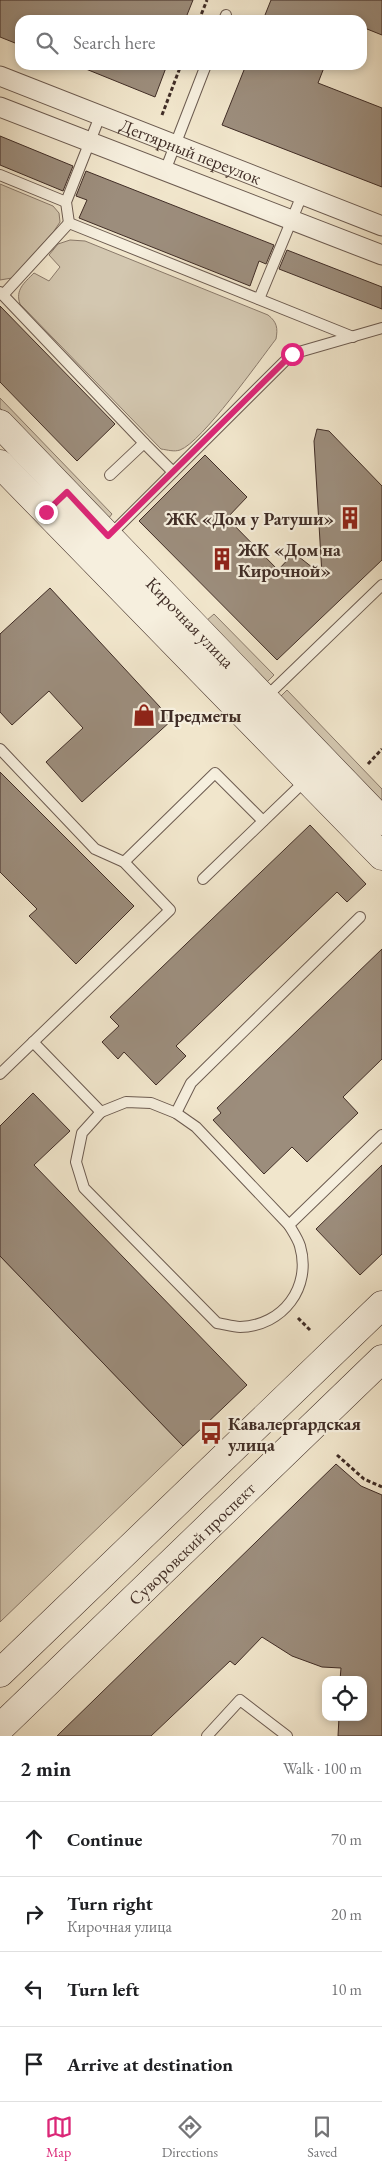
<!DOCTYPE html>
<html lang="en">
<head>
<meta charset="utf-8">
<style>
  body { margin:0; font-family:"EB Garamond",serif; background:#f2f2f2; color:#202124 }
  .controls { position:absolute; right:15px; bottom:15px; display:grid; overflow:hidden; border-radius:10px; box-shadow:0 2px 8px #0003 }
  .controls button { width:45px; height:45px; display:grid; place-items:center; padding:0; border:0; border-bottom:1px solid #e0e0e0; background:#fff; color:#202124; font:25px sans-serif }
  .stop { position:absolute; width:15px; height:15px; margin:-11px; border:4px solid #db2777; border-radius:50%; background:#fff }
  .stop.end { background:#db2777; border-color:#fff; box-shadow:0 1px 5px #0008 }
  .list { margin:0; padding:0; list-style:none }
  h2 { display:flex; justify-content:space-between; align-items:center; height:65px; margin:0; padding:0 20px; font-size:21px }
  h2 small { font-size:16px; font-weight:400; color:#757577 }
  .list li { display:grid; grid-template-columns:32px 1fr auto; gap:15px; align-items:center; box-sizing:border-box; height:75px; padding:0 20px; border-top:1px solid #e0e0e0 }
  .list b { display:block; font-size:19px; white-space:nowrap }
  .list p { margin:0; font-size:16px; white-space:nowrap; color:#757577 }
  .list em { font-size:16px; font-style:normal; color:#757577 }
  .icon { flex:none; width:28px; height:28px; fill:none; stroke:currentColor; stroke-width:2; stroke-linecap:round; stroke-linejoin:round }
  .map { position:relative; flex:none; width:382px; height:1736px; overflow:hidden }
  .search { position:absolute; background:#fff; box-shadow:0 2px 8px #0003; left:15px; right:15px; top:15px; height:55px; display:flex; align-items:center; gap:12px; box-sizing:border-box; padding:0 18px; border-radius:15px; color:#757577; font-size:19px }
  .sheet { height:365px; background:#fff }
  nav { display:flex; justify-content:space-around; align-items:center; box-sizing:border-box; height:70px; border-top:1px solid #e0e0e0; background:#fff; font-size:14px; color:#757577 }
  nav a { display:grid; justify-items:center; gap:2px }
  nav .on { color:#db2777 }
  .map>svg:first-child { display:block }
  .green { fill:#d3c7b0; stroke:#8a7a6b }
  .building { fill:#9c8d7c; stroke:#402d26 }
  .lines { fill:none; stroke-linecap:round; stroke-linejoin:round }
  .lane-casing { stroke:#6c5b50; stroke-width:12 }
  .street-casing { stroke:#6c5b50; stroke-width:21 }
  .secondary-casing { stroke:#402d26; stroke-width:29 }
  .path { stroke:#402d26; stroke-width:3; stroke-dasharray:4 2.5; stroke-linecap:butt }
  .lane { stroke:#f6efde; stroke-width:10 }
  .street { stroke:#f6efde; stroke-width:19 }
  .secondary { stroke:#f6efde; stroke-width:28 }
  .route { stroke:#db2777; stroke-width:6 }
  .labels { text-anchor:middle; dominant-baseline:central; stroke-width:4.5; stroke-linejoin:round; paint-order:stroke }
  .street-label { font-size:18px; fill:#402d26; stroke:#f6efde }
  .poi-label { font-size:18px; font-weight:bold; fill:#402d26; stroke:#f6efde; text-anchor:start }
</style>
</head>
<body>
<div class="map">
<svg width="382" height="1736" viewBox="0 0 382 1736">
  <rect width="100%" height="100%" fill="#f1e6cc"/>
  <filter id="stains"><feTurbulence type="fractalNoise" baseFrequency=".004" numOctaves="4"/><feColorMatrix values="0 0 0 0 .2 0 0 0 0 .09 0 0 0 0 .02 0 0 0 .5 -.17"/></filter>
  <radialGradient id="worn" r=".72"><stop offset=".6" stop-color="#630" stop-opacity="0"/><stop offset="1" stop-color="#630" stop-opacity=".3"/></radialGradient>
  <!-- green -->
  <g class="green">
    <path d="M0,184L53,206L59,213L60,222L54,231L12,278L0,280Z"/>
    <path d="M70,240L85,241L268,315C277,322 278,328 276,339C259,361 202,442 180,450C174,452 168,450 161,449L20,304C15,290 24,283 34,273L49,281L60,267L49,255L58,244Z"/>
    <path d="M0,398L112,514L108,519L0,408Z"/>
    <path d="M214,614L274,675L266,683L206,621Z"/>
    <path d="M287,690L382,789V804L280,697Z"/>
    <path d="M0,1256L183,1446L0,1622Z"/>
  </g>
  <!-- building -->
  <g class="building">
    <path d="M0,0H193L185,20H20V45L0,37Z"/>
    <path d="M271,0H382V35L362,27V20H263Z"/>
    <path d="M76,65H167L155,97Z"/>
    <path d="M246,65H325L318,83L382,108V187L222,125Z"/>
    <path d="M0,136L73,166L63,191L0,165Z"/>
    <path d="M86,171L274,245L266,264L259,261L250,286L79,218L87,200L76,196Z"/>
    <path d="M287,250L382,287V309L279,269Z"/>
    <path d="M0,306L115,424L77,461L0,382Z"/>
    <path d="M317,429L329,431L382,486V560L277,660L139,521L205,455L247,497L227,518L278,570L294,553L322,575L314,441Z"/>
    <path d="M50,588L172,720L82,802L46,762L83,728L70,714L49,691L12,725L0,712V634Z"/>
    <path d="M0,772L134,906L76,964L29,916L37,909L0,872Z"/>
    <path d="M310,825L366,884L347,902L337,892L176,1046L186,1056L156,1085L124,1052L118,1059L102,1042L119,1026L110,1017Z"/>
    <path d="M382,949V1059L343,1097L358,1113L307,1162L292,1147L264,1174L213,1120L221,1113L217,1108Z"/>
    <path d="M33,1093L70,1131L34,1165L247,1385L183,1446L0,1256V1126Z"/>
    <path d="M382,1165V1254L360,1275L316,1229Z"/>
    <path d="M336,1464L361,1486L382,1495V1736H338L339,1717H363V1680H340L341,1668L322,1667L292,1656L262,1637L235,1665L230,1661L151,1736H57Z"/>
  </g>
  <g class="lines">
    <defs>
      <g id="lane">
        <path d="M224,20L226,15"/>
        <path d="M165,171L206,65"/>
        <path d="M0,175L66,202"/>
        <path d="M69,223L353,337"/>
        <path d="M69,223L66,202L100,116"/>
        <path d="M0,292L144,443L110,475"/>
        <path d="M3,295L69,223"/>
        <path d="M259,299L302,195"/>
        <path d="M144,443L173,472"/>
        <path d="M109,536L292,354L382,328"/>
        <path d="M266,697L382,585"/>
        <path d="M0,749L95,849L124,862L170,910L0,1074"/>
        <path d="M124,862L215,773L263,821"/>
        <path d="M203,879L307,779"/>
        <path d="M33,1042L101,1112L126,1102L151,1103L176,1113L196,1127L289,1225"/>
        <path d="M101,1112L82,1133L76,1162L84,1188L217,1323C224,1324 233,1327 240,1327C283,1326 312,1287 300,1246C298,1239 293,1232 289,1225L382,1135"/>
        <path d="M176,1113L191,1083L360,917"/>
        <path d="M207,1736L240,1700L287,1736"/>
      </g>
      <g id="street">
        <path id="s1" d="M0,76L382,226"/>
        <path d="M0,107L382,255"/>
      </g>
      <g id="secondary">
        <path id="s2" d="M0,424L382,821"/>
        <path d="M0,464L382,856"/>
        <path d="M0,1673L382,1305"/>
        <path id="s3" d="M0,1728L382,1359"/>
      </g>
    </defs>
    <!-- lane casing -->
    <use href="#lane" class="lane-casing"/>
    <!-- street casing -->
    <use href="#street" class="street-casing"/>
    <!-- secondary casing -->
    <use href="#secondary" class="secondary-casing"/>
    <!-- path -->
    <g class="path">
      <path d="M199,20L207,0"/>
      <path d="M162,115L181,65"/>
      <path d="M368,764L382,749"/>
      <path d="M298,1318L310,1330"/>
      <path d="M337,1455L364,1479L382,1487"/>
    </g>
    <!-- lane -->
    <use href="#lane" class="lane"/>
    <!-- street -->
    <use href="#street" class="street"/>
    <!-- secondary -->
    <use href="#secondary" class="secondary"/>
  </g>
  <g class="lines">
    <!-- route -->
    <path class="route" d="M46,512L67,492L108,536L292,354"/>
  </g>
  <!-- icons -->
  <defs>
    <symbol id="building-bare" viewBox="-9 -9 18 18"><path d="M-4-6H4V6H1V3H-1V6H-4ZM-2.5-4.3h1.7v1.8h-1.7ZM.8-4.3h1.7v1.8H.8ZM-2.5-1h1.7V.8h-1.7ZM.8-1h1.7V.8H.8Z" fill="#8f2418" stroke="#f6efde" stroke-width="2.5" paint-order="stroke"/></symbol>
    <symbol id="shop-bare" viewBox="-9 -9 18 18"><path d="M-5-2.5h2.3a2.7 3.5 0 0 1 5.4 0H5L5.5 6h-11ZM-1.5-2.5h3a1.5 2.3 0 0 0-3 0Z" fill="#8f2418" stroke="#f6efde" stroke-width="2.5" paint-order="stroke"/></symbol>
    <symbol id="bus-bare" viewBox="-9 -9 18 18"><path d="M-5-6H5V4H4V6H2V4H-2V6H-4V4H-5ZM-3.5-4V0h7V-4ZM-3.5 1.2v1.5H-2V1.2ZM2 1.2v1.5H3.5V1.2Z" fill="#8f2418" stroke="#f6efde" stroke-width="2.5" paint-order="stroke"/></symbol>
  </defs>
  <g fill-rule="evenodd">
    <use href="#building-bare" x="334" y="502" width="32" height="32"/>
    <use href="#building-bare" x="206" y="543" width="32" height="32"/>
    <use href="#shop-bare" x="128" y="699" width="32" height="32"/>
    <use href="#bus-bare" x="195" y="1417" width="32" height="32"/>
  </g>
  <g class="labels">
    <!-- street labels -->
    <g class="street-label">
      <text stroke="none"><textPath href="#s1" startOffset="205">Дегтярный переулок</textPath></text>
      <text stroke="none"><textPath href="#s2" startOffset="275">Кирочная улица</textPath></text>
      <text stroke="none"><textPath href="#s3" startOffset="266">Суворовский проспект</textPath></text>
    </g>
    <!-- poi labels -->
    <g class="poi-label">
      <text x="334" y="518" text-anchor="end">ЖК «Дом у Ратуши»</text>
      <text x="238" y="549">ЖК «Дом на<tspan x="238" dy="21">Кирочной»</tspan></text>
      <text x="160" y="715">Предметы</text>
      <text x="228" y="1423">Кавалергардская<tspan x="228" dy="21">улица</tspan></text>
    </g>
  </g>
  <rect width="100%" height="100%" filter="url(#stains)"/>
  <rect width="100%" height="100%" fill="url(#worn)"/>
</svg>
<div class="controls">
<button><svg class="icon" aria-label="locate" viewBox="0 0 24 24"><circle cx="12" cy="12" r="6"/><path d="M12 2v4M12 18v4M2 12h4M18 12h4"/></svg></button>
</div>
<div class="stop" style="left:292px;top:354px"></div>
<div class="stop end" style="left:46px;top:512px"></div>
<div class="search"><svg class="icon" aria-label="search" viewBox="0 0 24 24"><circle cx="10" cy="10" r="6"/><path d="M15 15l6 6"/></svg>Search here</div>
</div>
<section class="sheet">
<h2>2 min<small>Walk · 100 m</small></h2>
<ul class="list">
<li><svg class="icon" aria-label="ahead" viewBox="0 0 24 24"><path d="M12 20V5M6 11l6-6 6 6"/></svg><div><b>Continue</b></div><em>70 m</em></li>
<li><svg class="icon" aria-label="right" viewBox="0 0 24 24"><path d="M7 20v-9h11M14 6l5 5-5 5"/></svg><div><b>Turn right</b><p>Кирочная улица</p></div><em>20 m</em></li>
<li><svg class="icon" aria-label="left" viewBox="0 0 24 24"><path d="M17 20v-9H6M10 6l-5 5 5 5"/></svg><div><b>Turn left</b></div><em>10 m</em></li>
<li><svg class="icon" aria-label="arrive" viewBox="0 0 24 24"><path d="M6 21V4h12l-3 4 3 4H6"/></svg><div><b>Arrive at destination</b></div></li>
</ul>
</section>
<nav>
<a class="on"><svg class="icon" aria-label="map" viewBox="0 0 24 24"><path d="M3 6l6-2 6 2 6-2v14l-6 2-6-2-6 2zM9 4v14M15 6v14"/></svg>Map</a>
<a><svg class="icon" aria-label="directions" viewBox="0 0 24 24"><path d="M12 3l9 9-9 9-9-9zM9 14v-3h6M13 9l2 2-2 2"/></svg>Directions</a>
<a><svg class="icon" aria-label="saved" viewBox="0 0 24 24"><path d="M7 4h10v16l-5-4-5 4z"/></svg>Saved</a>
</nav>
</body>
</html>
